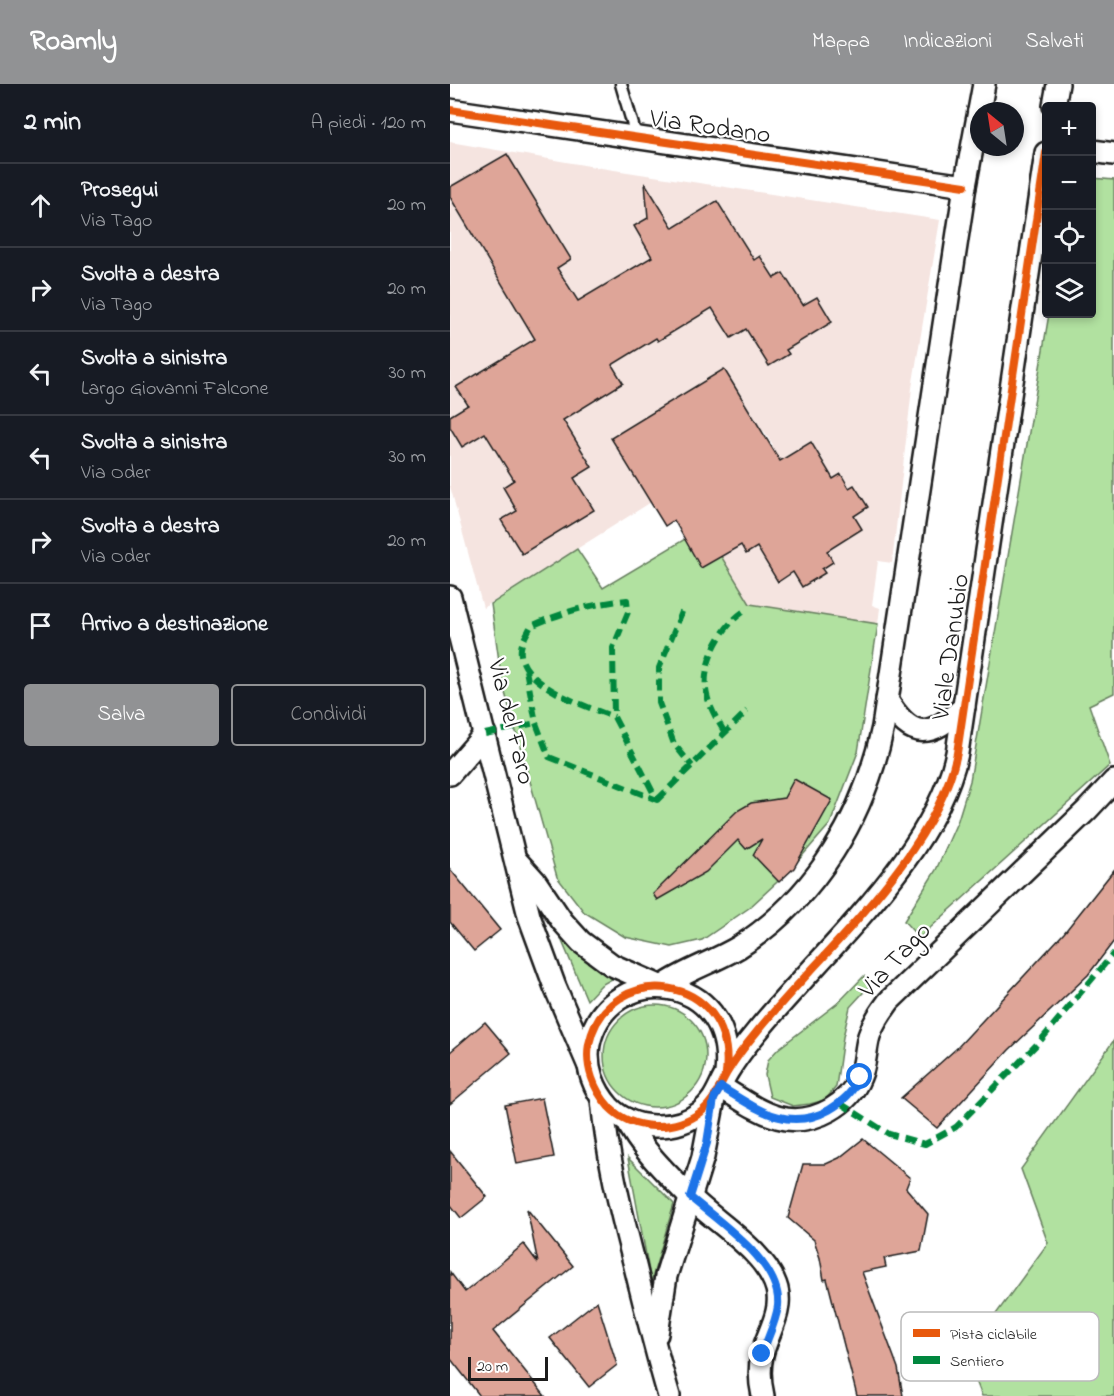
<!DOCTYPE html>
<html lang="it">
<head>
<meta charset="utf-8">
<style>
  body { margin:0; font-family:"Indie Flower",sans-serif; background:#242831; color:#f1f3f6 }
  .controls { position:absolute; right:18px; top:18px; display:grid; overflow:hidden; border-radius:6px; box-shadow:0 3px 9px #0003 }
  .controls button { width:54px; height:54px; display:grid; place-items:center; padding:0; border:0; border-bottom:2px solid #363941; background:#171b24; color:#f1f3f6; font:30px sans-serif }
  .compass { position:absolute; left:520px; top:18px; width:54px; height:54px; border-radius:50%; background:#171b24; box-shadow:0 3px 9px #0003; rotate:330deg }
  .scale { position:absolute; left:18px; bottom:15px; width:80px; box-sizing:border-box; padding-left:6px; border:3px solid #1c1c1c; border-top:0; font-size:16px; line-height:21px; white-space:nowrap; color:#1c1c1c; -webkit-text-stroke:4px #fff; paint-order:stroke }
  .stop { position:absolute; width:18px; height:18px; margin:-14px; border:4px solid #1a73e8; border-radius:50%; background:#fff }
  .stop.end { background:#1a73e8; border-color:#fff; box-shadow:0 2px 6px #0008 }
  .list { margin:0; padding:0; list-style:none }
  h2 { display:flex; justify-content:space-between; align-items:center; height:78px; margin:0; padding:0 24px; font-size:26px }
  h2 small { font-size:20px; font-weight:400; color:#9ea1a6 }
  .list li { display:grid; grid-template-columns:39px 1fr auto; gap:18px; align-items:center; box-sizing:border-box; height:84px; padding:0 24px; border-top:2px solid #363941 }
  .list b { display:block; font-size:22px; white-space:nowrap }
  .list p { margin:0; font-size:20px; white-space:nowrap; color:#9ea1a6 }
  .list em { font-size:20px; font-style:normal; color:#9ea1a6 }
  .actions { display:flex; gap:12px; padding:18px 24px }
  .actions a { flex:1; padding:14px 0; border:2px solid #919294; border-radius:6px; text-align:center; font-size:21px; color:#919294 }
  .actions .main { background:#919294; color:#fff }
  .icon { flex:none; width:33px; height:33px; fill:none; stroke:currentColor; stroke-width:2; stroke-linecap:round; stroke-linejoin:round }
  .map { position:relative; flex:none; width:664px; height:1312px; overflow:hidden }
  header { display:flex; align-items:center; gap:36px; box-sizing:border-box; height:84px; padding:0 30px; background:#919294; color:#fff }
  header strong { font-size:28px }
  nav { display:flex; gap:33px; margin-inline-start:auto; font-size:21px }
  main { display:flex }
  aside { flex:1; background:#171b24 }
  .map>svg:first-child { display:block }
  .built { fill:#f5e4e0 }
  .green { fill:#b1e1a0; stroke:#667e5e; stroke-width:1.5 }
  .building { fill:#dea598; stroke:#1c1c1c; stroke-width:1.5 }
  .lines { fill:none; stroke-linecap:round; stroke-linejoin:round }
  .lane-casing { stroke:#1c1c1c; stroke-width:15 }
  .street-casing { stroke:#1c1c1c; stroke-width:26 }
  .lane { stroke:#fff; stroke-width:10 }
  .street { stroke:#fff; stroke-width:21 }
  .quiet { stroke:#00873e; stroke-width:6; stroke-dasharray:12 6; stroke-linecap:butt }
  .cycleway-casing { stroke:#fff; stroke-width:11 }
  .cycleway { stroke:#e8590c; stroke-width:8 }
  .route { stroke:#1a73e8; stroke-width:8 }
  .labels { text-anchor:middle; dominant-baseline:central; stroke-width:4.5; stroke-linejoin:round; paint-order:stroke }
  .street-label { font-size:26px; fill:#1c1c1c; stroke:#fff }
  .key { fill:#fff; stroke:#bbb; stroke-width:1.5 }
  .key-label { font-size:16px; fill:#1c1c1c }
</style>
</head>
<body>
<header>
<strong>Roamly</strong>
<nav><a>Mappa</a><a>Indicazioni</a><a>Salvati</a></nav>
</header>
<main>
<aside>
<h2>2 min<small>A piedi · 120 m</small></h2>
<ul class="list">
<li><svg class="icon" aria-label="ahead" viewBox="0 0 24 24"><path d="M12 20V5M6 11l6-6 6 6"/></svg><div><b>Prosegui</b><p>Via Tago</p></div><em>20 m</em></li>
<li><svg class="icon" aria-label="right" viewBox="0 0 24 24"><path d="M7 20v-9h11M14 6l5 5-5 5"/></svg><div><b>Svolta a destra</b><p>Via Tago</p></div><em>20 m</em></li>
<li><svg class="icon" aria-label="left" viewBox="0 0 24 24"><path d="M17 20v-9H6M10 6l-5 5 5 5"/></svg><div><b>Svolta a sinistra</b><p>Largo Giovanni Falcone</p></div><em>30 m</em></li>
<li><svg class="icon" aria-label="left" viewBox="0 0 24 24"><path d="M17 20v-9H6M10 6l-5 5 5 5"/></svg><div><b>Svolta a sinistra</b><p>Via Oder</p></div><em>30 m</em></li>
<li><svg class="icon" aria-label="right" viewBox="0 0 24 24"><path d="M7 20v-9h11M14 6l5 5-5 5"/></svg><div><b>Svolta a destra</b><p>Via Oder</p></div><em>20 m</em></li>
<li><svg class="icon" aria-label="arrive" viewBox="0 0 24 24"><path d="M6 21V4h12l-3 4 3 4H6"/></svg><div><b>Arrivo a destinazione</b></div></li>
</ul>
<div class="actions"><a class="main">Salva</a><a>Condividi</a></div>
</aside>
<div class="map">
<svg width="664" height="1312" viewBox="0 0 664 1312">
  <rect width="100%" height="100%" fill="#fff"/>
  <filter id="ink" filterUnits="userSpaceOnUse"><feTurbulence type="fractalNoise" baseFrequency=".0167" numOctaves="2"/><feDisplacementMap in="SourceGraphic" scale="12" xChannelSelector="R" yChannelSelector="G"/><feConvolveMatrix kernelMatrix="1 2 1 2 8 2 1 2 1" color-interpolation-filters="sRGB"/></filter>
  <g filter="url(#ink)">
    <!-- built -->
    <path class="built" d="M0,58L151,84L490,136L462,304L442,479L428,477L422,521L430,524L428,540L300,520L204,474L245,448L300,376L323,361L314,347L33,524L0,402Z"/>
    <!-- green -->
    <g class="green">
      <path d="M642,94L664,96V609L639,621L660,681L469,854L454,837L486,786L508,736L520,697L599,230H642Z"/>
      <path d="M235,455L271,472L300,520L428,540L408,668L380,740L339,787L299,824L252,856L222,863L175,853L134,828L107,793L52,598L41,520L127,465L153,504Z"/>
      <path d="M112,857L142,878L169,891L151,901L137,916Z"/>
      <path d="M414,892L422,899L400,923L393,953L386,1003L375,1016L360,1020L343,1022L320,1013L315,991L318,976L328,965L389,918Z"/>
      <circle cx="205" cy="972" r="51"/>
      <path d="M664,956V1312H532L516,1271L598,1159L571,1085Z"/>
      <path d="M178,1074L224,1120L201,1198Z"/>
    </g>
    <!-- building -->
    <g class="building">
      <path d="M57,70L121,175L107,184L128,217L202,173L184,142L198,134L195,99L223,144L267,117L304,176L310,172L324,194L333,189L353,221L367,213L382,238L336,266L339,270L319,282L296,245L281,254L262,224L208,257L206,254L162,281L173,299L113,336L142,383L124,394L144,426L72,470L51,436L67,427L53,403L64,396L35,349L12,363L0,343V332L18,321L6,303L85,255L0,113V103Z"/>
      <path d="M274,285L330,377L361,358L383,395L391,390L399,404L404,401L418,423L404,432L412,445L377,467L383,478L372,485L375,489L352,503L343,488L328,498L307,463L296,470L291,461L251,484L224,436L215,442L161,354Z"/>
      <path d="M344,695L382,716L344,784L329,798L303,771L312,755L296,765L288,756L256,788L207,816L203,810L287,727L301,719L334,714Z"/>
      <path d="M0,785L50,846L24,867L0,838Z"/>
      <path d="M664,786V857L638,891L559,966L487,1044L451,1014L507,964L614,849Z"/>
      <path d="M35,938L61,969L0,1020V968Z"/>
      <path d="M92,1014L104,1073L67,1080L55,1021Z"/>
      <path d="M413,1055L460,1094L456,1104L478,1130L471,1167L434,1174L436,1183L412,1188L448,1284L453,1312H407L377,1195L374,1196L370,1174L364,1156L338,1134L353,1080H376L389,1074Z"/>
      <path d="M0,1067L37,1113L11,1134L0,1120Z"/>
      <path d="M77,1125L123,1182L43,1247L95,1312H30L0,1274V1188L15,1208L74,1160L88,1179Z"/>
      <path d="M147,1217L167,1281L139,1303L100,1254Z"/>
    </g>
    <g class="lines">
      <defs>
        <path id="lane" d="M171,0L187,55"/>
        <g id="street">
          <path d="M604,22L608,0"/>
          <path d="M0,26L515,102"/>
          <path d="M529,27L534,0"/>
          <path d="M642,67L664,70"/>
          <path d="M0,513L79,832L105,903L138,980"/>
          <path d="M437,616C463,658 480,653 514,623"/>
          <path d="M0,690L35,650"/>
          <path d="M66,776L85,797L112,837L131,858L162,881L212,903C236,886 264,878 289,863C366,814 415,731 433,643L515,102L529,27"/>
          <path d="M276,989C287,887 157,875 139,960C135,983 144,1006 159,1023C182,1047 225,1048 251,1028C267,1015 268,1003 278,987C286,974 295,962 305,950C370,869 485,773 507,669L596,69"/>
          <path d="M271,1003C307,1025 337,1050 380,1026C394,1018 404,1008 410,993C416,980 415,966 419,952C423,939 431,928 439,917L637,726L664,697"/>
          <path d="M152,1015C157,1071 170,1124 184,1178C195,1223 206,1268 219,1312"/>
          <path d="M176,1035C190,1064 217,1090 240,1113C266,1139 317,1168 327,1205C333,1229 317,1249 312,1271C309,1285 310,1299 313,1312"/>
          <path d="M207,1250L216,1192L253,1073L264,1015"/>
        </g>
      </defs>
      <!-- lane casing -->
      <use href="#lane" class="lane-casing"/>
      <!-- street casing -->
      <use href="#street" class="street-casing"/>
      <!-- lane -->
      <use href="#lane" class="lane"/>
      <!-- street -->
      <use href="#street" class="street"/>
      <!-- quiet -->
      <g class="quiet">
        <path d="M232,528L209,584V619L224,660L242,682"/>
        <path d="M76,586L86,639L99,673L207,716L164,633L163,564L178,528L177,516C142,520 113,528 81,542C78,548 72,557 71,564C66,600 138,623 164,633"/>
        <path d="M275,649C268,637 260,625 257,611C250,582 270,544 293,528"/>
        <path d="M35,650L86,639"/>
        <path d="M207,716L297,627"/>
        <path d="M390,1019L439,1050L475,1060L506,1043L591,956L664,869"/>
      </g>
      <defs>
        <g id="cycleway">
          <path d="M0,26L515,102"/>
          <path d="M276,989C287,887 157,875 139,960C135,983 144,1006 159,1023C182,1047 225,1048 251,1028C267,1015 268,1003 278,987C286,974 295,962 305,950C370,869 485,773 507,669L596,69"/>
        </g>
      </defs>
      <!-- cycleway casing -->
      <use href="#cycleway" class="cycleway-casing"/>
      <!-- cycleway -->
      <use href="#cycleway" class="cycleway"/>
    </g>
  </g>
  <g class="lines" filter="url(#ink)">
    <!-- route -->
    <path class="route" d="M312,1270C317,1255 326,1238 328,1222C332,1179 269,1138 240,1113L257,1059L264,1015L271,1003C306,1024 337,1049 379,1026C393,1018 403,1008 410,993"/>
  </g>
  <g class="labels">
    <!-- street labels -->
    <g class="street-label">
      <text transform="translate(260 44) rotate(8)">Via Rodano</text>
      <text transform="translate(502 563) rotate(-82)">Viale Danubio</text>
      <text transform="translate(60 638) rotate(76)">Via del Faro</text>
      <text transform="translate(446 877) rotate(-47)">Via Tago</text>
    </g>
  </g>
  <!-- legend -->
  <rect x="451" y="1228" width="198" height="69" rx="9" class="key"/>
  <rect x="463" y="1245" width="27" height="8" fill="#e8590c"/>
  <rect x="463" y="1272" width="27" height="8" fill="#00873e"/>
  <g class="key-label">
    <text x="500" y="1255">Pista ciclabile</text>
    <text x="500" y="1282">Sentiero</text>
  </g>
</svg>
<div class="controls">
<button>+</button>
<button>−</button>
<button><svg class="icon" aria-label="locate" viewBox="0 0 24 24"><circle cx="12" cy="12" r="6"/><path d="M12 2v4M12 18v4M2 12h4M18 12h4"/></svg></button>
<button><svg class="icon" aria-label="layers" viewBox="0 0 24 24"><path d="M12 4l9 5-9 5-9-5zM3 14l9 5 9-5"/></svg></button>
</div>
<svg class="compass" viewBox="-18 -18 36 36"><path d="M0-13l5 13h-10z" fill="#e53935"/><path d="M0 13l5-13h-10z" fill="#9ea1a6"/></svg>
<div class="scale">20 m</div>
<div class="stop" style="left:410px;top:993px"></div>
<div class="stop end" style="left:312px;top:1270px"></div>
</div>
</main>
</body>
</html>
